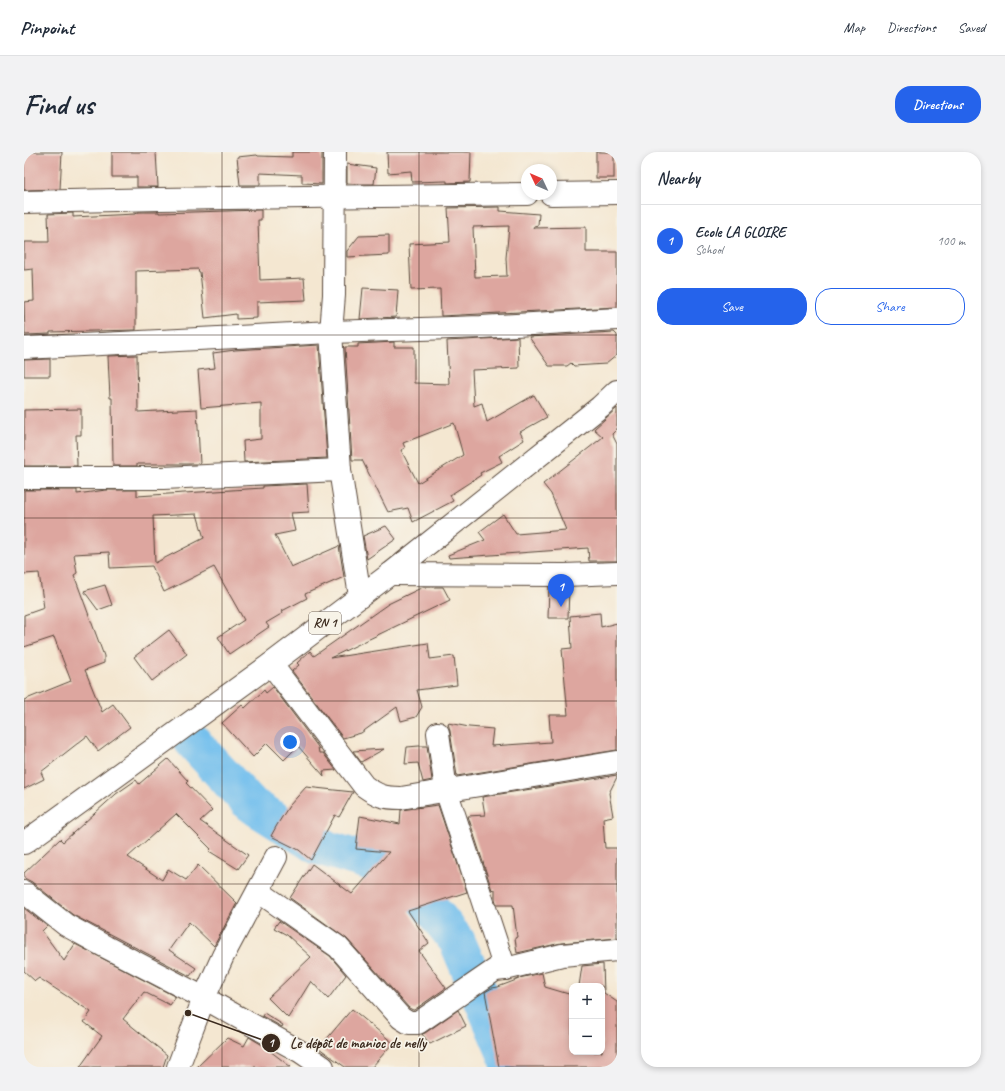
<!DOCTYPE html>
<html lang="en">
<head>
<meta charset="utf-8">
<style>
  body { margin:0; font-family:Caveat,sans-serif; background:#f2f2f3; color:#1f2937 }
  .controls { position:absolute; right:12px; bottom:12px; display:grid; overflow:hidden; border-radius:8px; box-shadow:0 2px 6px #0003 }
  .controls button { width:36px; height:36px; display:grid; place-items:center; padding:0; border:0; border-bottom:1px solid #e0e1e3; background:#fff; color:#1f2937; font:20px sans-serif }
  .compass { position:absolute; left:497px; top:12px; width:36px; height:36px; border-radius:50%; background:#fff; box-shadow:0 2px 6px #0003; rotate:314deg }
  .you { position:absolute; left:266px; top:590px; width:14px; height:14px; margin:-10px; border:3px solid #fff; border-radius:50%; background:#1a73e8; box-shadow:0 0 0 6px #1a73e833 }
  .badge { display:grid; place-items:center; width:26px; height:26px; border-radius:50%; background:#2563eb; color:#fff; font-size:13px; font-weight:700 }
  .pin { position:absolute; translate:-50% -33px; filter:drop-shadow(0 1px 2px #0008) }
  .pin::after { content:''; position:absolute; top:21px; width:14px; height:12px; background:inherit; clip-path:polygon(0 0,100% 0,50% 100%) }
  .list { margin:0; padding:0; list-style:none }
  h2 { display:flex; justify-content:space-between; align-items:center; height:52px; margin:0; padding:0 16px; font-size:17px }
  h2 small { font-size:13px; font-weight:400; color:#747a83 }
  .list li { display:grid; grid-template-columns:26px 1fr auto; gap:12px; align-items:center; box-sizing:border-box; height:72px; padding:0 16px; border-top:1px solid #e0e1e3 }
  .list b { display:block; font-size:15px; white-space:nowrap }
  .list p { margin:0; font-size:13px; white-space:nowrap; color:#747a83 }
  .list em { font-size:13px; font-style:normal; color:#747a83 }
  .actions { display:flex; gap:8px; padding:12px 16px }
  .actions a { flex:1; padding:9px 0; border:1px solid #2563eb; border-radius:16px; text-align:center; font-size:14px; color:#2563eb }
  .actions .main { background:#2563eb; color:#fff }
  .map { position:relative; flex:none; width:593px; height:915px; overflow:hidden; border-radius:16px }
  header { display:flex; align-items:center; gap:24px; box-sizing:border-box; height:56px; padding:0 20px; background:#fff; border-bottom:1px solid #e0e1e3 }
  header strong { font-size:19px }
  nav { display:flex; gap:22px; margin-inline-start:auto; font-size:14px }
  .intro { display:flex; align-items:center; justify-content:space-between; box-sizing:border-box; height:96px; padding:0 24px }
  h1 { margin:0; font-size:28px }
  .button { padding:10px 18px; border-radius:16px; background:#2563eb; color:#fff; font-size:14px; font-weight:700 }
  main { display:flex; gap:24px; padding:0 24px }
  aside { flex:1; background:#fff; border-radius:16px; box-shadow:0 2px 6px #0003 }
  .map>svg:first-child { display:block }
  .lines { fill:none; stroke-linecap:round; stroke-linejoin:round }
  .river { stroke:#74c0ed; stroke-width:37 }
  .building { fill:#dda69f; fill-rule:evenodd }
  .minor-casing { stroke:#574639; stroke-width:24 }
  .trunk-casing { stroke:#574639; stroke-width:24 }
  .minor { stroke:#fff; stroke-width:22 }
  .trunk { stroke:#fff; stroke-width:22 }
  .grid { fill:none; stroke:#3b2a1e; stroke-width:1; stroke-opacity:0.55 }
  .labels { text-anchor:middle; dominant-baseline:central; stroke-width:3.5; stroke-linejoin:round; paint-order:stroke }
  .shield { fill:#f7f3e8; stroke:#73665b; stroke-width:1 }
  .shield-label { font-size:13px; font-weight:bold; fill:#3b2a1e }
  .leader { fill:none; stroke:#3b2a1e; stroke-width:1.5 }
  .callout-dot { fill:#3b2a1e; stroke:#f7f3e8; stroke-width:1.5 }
  .mark-label { font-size:12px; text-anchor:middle; font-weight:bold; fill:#fff }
  .callout-label { font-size:15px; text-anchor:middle; font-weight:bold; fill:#3b2a1e; stroke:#f7f3e8; stroke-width:3.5; stroke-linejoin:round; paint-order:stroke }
</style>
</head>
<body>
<header>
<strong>Pinpoint</strong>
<nav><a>Map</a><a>Directions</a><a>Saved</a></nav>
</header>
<div class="intro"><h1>Find us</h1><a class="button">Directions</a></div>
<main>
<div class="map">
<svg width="593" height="915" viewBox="0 0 593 915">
  <rect width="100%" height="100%" fill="#f7f3e8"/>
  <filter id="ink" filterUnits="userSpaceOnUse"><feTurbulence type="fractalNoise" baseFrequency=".025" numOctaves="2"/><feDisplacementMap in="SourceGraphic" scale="8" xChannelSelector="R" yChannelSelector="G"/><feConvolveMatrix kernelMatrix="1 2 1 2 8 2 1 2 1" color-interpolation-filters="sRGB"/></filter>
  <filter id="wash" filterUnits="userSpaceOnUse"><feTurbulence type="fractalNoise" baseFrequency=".012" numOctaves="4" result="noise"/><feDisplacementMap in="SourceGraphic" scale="16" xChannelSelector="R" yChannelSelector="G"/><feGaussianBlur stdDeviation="0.9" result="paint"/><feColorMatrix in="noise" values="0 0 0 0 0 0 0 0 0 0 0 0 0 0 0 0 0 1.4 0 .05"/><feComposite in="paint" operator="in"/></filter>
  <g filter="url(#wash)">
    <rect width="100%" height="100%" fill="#f4e7d1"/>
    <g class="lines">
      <!-- river -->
      <path class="river" d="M168,589L226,652L293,694L349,711L395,741L433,789L487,915"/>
    </g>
    <g id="blocks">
      <!-- building -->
      <g class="building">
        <path d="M0,0H38L36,37L0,38Z"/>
        <path d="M88,0H132L134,35H113V25H88Z"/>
        <path d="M268,0H298V32L278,31V23L236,21V33H216L213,5L233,3L234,4L268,5Z"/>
        <path d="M363,0H447L446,30L423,31V29L388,30L387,19L364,21Z"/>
        <rect x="572" y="0" width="18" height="26"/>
        <path d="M323,12L352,16L350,32H334L323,31Z"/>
        <path d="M476,55V59L515,62L514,73L510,74L509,76L562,75V100H593V155L417,164L416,137L387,138L385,92L426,90L424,56ZM485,74L482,106L483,124L451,125L449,75Z"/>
        <path d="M237,58V68H234L236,128L280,126L282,148L233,150V166L212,167V162L181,166L176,120H175L174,117L112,119V178L26,180V182L1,183L0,150L10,149L9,117L0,118V90H25L24,62L49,61V65L111,62L114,61V60H135V61Z"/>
        <path d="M365,83V103L323,105V99L335,84Z"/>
        <path d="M339,136L374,138L372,165L336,167Z"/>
        <path d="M590,180L593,183V203L582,212L550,214L547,211L543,214H525L505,185Z"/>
        <path d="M494,185L495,216L448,218L450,254L458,251L463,270L510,243L523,265L496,280L500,288L475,304L478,310L456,321L457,323L426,343L429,349L389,370L384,356L364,360L338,308H328L321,195H334V192L370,190V195H390V231L425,232L423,189ZM430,271L439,303L394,331L377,298L381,296L379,291Z"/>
        <path d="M295,193L303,306L220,310L219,289L237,287V251L177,256L174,218L191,216L189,201L211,198Z"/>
        <path d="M113,203L114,260L173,257L176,312H113V314H89L88,246H86L84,204Z"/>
        <path d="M26,207V224H0V208Z"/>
        <path d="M593,256V277L588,282L593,292V409H565L564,396L425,406L424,403L461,388L455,380L479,362L492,382L542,378L527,342L519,332L579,285L570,277Z"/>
        <path d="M57,257V283H52L53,314H0V258Z"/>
        <path d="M283,332L285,360L267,361L271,379L251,383L267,415L315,394L320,425L281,442L283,446L258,459L259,461L242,471L245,475L205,502L194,485L220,468L190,415L140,440L128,414L86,416L85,400L50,402L53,421L50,423L80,504V511L61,518L78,560L89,552L106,575L74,599L63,584L17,620L20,627L0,637V548L47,529L30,485L0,495V463L20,456L15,421L0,422V338H53V342L82,338H113V344L239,336V334ZM173,362L180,386L131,411L129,364Z"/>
        <path d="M362,374L372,387L343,407L339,384Z"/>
        <path d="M81,433L88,453L74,458L60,439Z"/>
        <path d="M399,435H419L426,448L306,506L404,491L406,507L430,504L433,533L393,538L398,555L392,565L377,569L373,555L337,581L319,586L268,519L275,513L273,511L286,499L290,504L364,452Z"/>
        <path d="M525,435H545L544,466H524Z"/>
        <path d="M576,461L577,475L593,471V598L433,624L426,579L424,571L445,575L469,577L467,594L527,590L525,563H544L538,497L548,496L546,464Z"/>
        <path d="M145,478L163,502L128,529L110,505Z"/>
        <path d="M249,535L294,595L295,601H299L312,618L299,619L300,624L274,594L260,608L243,591L229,605L198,571L218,553L221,556L240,538L242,541Z"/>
        <path d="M395,594H403L408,628L399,630L394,611L381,612L383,595Z"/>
        <path d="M360,597L337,610L329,599Z"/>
        <path d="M144,607L164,629L162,631L188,658L176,669L224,703L214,717L185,699L187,697L152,662L104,705L138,728L144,717L162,728L174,713L213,751L190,794L165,770L145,798L172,816L166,824L49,763L8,730L0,726V721L36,687L39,690L92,642L112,628L115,632Z"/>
        <path d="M593,623V625L585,641L589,664L579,666L581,696H593V786L537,791L493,801L491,786L493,785L489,753H473L471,747V737L468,738L444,664L461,663L458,645Z"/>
        <path d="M282,635L329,640L315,665L311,663L287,708L275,698L247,684L253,673L265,654Z"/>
        <path d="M414,653L443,740L384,759L405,791L395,799L422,836L390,858H389L385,856L323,787L266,746L288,712L328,742L365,700L332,697L336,664L376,672L377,658Z"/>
        <path d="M0,756L23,774L18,779L40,809L51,792L152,845L146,853L120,840L99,867L143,903L139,915H56L78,884L60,870L67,860L15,826L11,829L0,819Z"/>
        <path d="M255,769L306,804L322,823L304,847L287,829L264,866L244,846L287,805L263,783L250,776Z"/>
        <path d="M579,812L580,841L593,850V915H475L461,840L468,836L474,835L495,827V826L518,821L521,835L548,843V900H578V834H555L558,814Z"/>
        <path d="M328,857L369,891L348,915H321L295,896Z"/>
        <path d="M434,858L442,874L406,892L398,882L401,881Z"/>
        <path d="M240,861L259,873L258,875L238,864Z"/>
        <path d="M225,885L247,898L246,899L267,915H173L203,886L220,894Z"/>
      </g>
    </g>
  </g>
  <g filter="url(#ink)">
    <use href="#blocks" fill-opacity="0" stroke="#574639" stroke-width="1"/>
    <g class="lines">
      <defs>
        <g id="minor">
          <path d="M311,0L310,143L307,180L316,318L336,444"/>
          <path d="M527,42L593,41"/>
          <path d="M0,50L136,47L503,42"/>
          <path d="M0,196L307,180L457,175L593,167"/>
          <path d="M0,326H139L316,318"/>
          <path d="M366,422L541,423L593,421"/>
          <path d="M247,512L340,634C354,644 360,646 377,646L593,610"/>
          <path d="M414,581L422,638L481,817"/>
          <path d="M234,739L314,795L377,866L385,871H394L471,818L481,817L538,803L593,798"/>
          <path d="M0,740L42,773L82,795L180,846L277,900L299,915"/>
          <path d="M154,915L180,846L199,804L252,705"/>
        </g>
        <path id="trunk" d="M0,691L247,512L366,422L576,255L593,239"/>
      </defs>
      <!-- minor casing -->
      <use href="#minor" class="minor-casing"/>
      <!-- trunk casing -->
      <use href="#trunk" class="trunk-casing"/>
      <!-- minor -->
      <use href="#minor" class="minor"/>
      <!-- trunk -->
      <use href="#trunk" class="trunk"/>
    </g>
  </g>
  <!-- grid -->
  <path class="grid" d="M198,0V915M395,0V915M0,183H593M0,366H593M0,549H593M0,732H593"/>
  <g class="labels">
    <!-- shield labels -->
    <rect class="shield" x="285" y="460" width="32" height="22" rx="3"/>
    <g class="shield-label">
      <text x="301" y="471">RN 1</text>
    </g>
  </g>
  <!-- callouts -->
  <path class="leader" d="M164 861L247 891"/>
  <g class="callout-dot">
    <circle cx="164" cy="861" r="4"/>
    <circle cx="247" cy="891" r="10"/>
  </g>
  <g class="mark-label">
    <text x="247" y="895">1</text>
  </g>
  <g class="callout-label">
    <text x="334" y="896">Le dépôt de manioc de nelly</text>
  </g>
</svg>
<div class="controls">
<button>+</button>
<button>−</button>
</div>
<svg class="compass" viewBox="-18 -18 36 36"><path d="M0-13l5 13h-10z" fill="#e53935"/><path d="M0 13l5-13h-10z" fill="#747a83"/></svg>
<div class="you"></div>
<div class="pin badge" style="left:537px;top:455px">1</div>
</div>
<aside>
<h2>Nearby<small></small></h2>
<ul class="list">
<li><span class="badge">1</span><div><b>Ecole LA GLOIRE</b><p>School</p></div><em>100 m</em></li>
</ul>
<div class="actions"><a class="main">Save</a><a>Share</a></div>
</aside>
</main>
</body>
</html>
